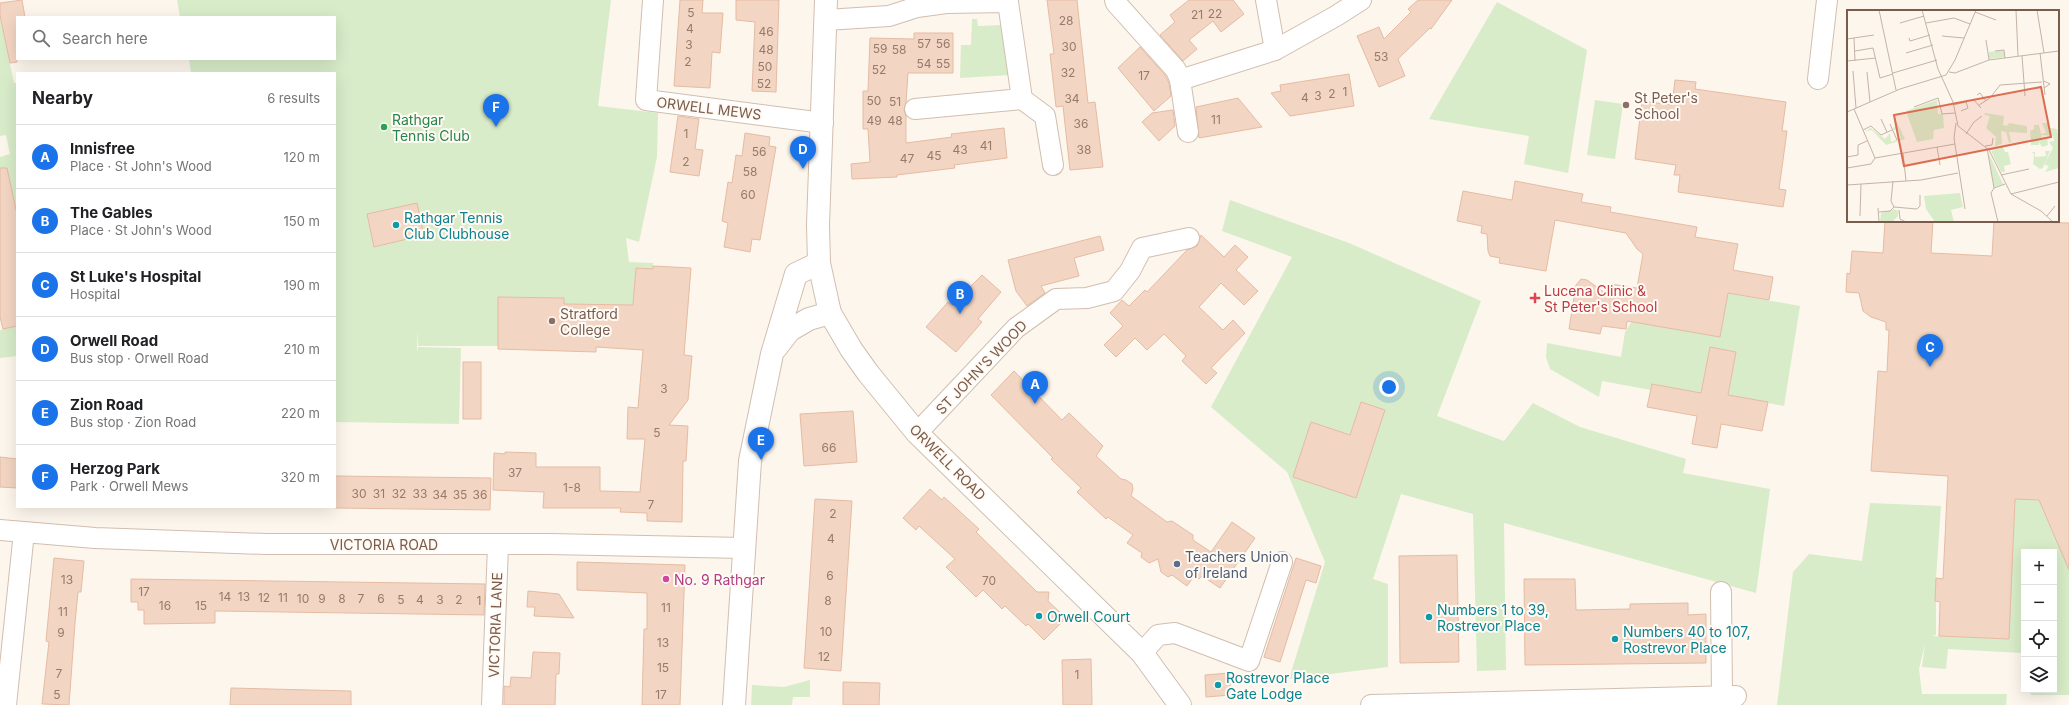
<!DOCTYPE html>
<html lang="en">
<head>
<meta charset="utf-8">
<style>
  body { margin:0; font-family:Inter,sans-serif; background:#f6f6f6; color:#202124 }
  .controls { position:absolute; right:12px; bottom:12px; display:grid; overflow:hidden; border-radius:0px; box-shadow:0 4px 16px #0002 }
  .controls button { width:36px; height:36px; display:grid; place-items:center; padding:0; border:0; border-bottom:1px solid #e0e0e0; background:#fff; color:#202124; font:20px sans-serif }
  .you { position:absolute; left:1389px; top:387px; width:14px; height:14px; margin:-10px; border:3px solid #fff; border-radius:50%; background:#1a73e8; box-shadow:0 0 0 6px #1a73e833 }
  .badge { display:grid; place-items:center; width:26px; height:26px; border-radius:50%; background:#1a73e8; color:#fff; font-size:13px; font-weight:700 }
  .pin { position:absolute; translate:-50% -33px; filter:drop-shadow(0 1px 2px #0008) }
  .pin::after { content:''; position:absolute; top:21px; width:14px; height:12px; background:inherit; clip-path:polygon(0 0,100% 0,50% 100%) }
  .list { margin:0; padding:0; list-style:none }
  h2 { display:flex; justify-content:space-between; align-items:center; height:52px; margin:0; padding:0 16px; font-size:17px }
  h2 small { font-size:13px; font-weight:400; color:#757577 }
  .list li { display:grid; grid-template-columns:26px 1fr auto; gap:12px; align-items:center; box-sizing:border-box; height:64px; padding:0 16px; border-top:1px solid #e0e0e0 }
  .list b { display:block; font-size:15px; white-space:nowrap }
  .list p { margin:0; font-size:13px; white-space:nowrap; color:#757577 }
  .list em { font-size:13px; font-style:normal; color:#757577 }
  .icon { flex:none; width:22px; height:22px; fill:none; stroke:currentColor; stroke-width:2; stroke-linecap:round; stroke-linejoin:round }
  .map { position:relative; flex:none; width:2069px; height:705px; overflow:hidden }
  .search { position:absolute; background:#fff; box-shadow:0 4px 16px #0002; left:16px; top:16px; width:320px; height:44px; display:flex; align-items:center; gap:10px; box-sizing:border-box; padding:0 14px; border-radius:0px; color:#757577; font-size:15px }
  .panel { position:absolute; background:#fff; box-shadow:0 4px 16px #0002; left:16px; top:72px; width:320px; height:436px; border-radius:0px }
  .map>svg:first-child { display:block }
  .green { fill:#d8ecc9 }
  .building { fill:#f3d5c3; stroke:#e6bba3 }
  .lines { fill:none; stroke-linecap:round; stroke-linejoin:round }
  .minor-casing { stroke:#d1beb0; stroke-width:22 }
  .tertiary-casing { stroke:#d1beb0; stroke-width:24 }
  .minor { stroke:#fff; stroke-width:20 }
  .tertiary { stroke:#fff; stroke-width:22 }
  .education-dot { fill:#8d6e63; stroke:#fffaf3; stroke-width:1.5 }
  .leisure-dot { fill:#2e9e5b; stroke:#fffaf3; stroke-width:1.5 }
  .culture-dot { fill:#0f9aa8; stroke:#fffaf3; stroke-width:1.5 }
  .health-dot { fill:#e0444e; stroke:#fffaf3; stroke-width:1.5 }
  .service-dot { fill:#5c6f8a; stroke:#fffaf3; stroke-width:1.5 }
  .hotel-dot { fill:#d1479c; stroke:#fffaf3; stroke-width:1.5 }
  .labels { text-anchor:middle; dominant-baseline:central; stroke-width:4; stroke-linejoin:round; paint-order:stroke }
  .number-label { font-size:12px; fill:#987a6a }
  .education-label { font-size:14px; fill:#785e54; stroke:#fffaf3; text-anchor:start }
  .street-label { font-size:14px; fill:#7a5c4d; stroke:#fffaf3 }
  .leisure-label { font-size:14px; fill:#27864d; stroke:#fffaf3; text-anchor:start }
  .culture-label { font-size:14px; fill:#0d838f; stroke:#fffaf3; text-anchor:start }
  .health-label { font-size:14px; fill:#be3a42; stroke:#fffaf3; text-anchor:start }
  .service-label { font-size:14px; fill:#4e5e75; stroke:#fffaf3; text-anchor:start }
  .hotel-label { font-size:14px; fill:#b23c85; stroke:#fffaf3; text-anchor:start }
  .inset-road { fill:none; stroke:#c5b3a7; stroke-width:1 }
  .view { fill:#dc6d51; fill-opacity:0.15; stroke:#dc6d51; stroke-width:2 }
  .inset-edge { fill:none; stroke:#7a5c4d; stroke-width:2 }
</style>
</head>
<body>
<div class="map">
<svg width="2069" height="705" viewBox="0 0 2069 705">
  <rect width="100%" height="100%" fill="#fdf6ec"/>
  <!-- green -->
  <g class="green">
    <path d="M177,0H611L598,106L658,113L657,157L639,242L626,238L629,262L653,263V269L636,268L633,305L564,304V298L498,297V346H418L417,331V352L418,347L461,348L459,424L335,422V73H191L189,59H335V17H180Z"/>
    <path d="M1497,2L1587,50L1568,173L1524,164L1529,136L1429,119Z"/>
    <path d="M0,15L14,83H17V214L0,191V157L10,154L6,135L0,136Z"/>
    <path d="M972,19H977L978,26L1002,25L1010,75L960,78L961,45H971Z"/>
    <path d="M1595,100L1623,104L1615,159L1587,155Z"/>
    <path d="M1230,200L1349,243L1481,301L1437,416L1504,441L1533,403L1580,427L1686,459L1683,473L1770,489L1756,593L1504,523L1506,670L1477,671L1473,514L1401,494L1373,579L1388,584V667L1289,679L1325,562L1287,472L1211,407L1292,257L1222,231Z"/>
    <path d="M1728,293L1800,306L1784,406L1728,395L1736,352L1710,347L1701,393L1652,384L1651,390L1602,381L1599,397L1550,369L1546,357L1547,343L1621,357L1625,332L1632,321Z"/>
    <path d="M17,326V356L0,358V330Z"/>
    <path d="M1983,496L2048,501L2069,570V695H2031L2029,690H2054V552H2024V673L2022,653L1948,649L1946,669L1922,667L1925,644L1919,669L1922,694H2007L2006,705H1777L1793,572L1809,554L1862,561L1870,503L1941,506L1936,578V635L1931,636L2009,639Z"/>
    <path d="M810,680V697H793L792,705H751L752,685L784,687Z"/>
  </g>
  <!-- building -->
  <g class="building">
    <path d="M22,0L25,17H17V62L10,63L0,15V3Z"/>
    <path d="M680,0H703L702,13H723L720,53L712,52L710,88L674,86Z"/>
    <path d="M736,0H779L776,92L752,91L755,22L736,20Z"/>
    <path d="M1047,0H1077L1088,103L1095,102L1103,167L1070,170L1063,106L1056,107L1050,54H1054Z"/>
    <path d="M1189,0H1233L1244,14L1221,32L1213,21L1189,40L1197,49L1183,61L1160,35L1175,22L1170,15Z"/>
    <path d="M1418,0H1452L1431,29L1430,28L1398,59L1405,76L1379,87L1357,36L1379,27L1384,39L1411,12L1408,9Z"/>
    <path d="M914,33H953V73H908L906,102L904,110L906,116V143L952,137L951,134L1004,128L1007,158L954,165L955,168L897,175V177L852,179L851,164L870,162L868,129H863V91H868L870,38L914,39Z"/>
    <path d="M1140,47L1165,75L1169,83L1171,96L1154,111L1118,68Z"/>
    <path d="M1349,74L1354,106L1290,116L1271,93L1281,91L1280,85Z"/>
    <path d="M1675,80L1696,82L1695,89L1786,102L1782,131H1787L1779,189L1786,190L1783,207L1678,192L1680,175H1674L1676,165L1635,159L1642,101L1672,105Z"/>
    <path d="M1238,98L1262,127L1199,138L1196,107Z"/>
    <path d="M1173,110L1175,126L1159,141L1142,122L1152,113Z"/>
    <path d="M678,116L699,119L695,149L703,150L699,176L670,172Z"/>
    <path d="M745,133L770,137L769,146L776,147L760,240L752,239L750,252L724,247L728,223L722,221L728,182L732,183L736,155L742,156Z"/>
    <path d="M0,168H7L17,214V326L3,329L0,317Z"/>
    <path d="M1515,181L1583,194L1581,202L1611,207L1610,212L1697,227L1695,237L1738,244L1733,270L1773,277L1769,300L1728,293L1720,337L1627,321L1626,329L1602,326L1600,334L1569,329L1576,285L1581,279L1587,280L1608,295L1610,284L1637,288L1643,254L1637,249L1626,233L1555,220L1546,271L1499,263L1500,258L1490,256L1488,251L1487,234L1481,233L1482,226L1457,221L1463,191L1512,200Z"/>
    <path d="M417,203L424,235L374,247L367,214Z"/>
    <path d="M1885,221H1933L1931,253L1992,256L1994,221L2069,223V570L2039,500L2015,499L2009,639L1939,636L1940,602L1935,601L1936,578L1943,579L1948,476L1871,471L1878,371L1887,372L1889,330H1886V322L1871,317L1863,311L1859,293L1846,292L1847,273L1850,274L1852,251L1883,253Z"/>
    <path d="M1201,235L1224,257L1235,245L1248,257L1236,270L1258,291L1244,305L1221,283L1199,307L1223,330L1233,320L1245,333L1211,368L1217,373L1206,384L1182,361L1186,356L1164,334L1147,350L1135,338L1116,357L1104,345L1123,326L1110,313L1122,300L1129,306L1145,290L1147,292L1187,250L1197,246Z"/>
    <path d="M1100,236L1104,250L1074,258L1079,276L1041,286L1045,293L1027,306L1016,291L1008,260Z"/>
    <path d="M653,266L691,268L684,355L692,356L688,400L669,425L688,426L686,461H683L682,522L647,521V513L620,512L621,508H543L544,492L493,490L494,453L505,454V452L536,453V467H600V491L640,492L645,439H627L628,407L638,408L643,350L596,347V352L498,349V297L564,298V304L633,305L636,268L653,269Z"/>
    <path d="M982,275L1001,292L978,319L982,322L956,352L926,327L948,302L952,305Z"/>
    <path d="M1710,347L1736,352L1728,395L1768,402L1762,431L1721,424L1717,448L1692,444L1697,416L1647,407L1652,384L1701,393Z"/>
    <rect x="463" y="362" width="18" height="57"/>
    <path d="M1014,371L1062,420L1069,413L1103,446L1096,456L1121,479L1126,480L1132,484L1133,489L1131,496L1167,522L1172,521L1193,535V540L1211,552L1232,522L1255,538L1220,588L1202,576L1199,579L1194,576L1187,586L1172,575L1168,577L1161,572L1158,559L1149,563L1141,557L1142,553L1127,543L1133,535L1108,517L1106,519L1077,492L1081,488L1051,459L1053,458L991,395Z"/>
    <path d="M1361,402L1385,410L1356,498L1293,477L1311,422L1350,435Z"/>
    <path d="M853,411L857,462L804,466L800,414Z"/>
    <path d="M0,457L17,459V488L0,487Z"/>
    <path d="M335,476L491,478L490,510L335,508Z"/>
    <path d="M930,489L942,500L944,497L979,529L976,532L1037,592H1049L1048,601L1066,618L1044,640L1028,624L1026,626L1005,606L1002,609L983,590L976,597L946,567L955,559L919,526L916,530L903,518Z"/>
    <path d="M815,499L852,501L841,671L804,668Z"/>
    <path d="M1457,555L1459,662L1400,663L1399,556Z"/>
    <path d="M54,558L84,561L81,592H78L75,623L69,705L42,704L49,642L46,641Z"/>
    <path d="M1296,558L1321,566L1316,583L1306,580L1280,662L1264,657Z"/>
    <path d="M577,562L685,565L680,705H642L644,629H647V593L577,590Z"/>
    <path d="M131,579L485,584L484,615L215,611V623L144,624V610H138V602H131Z"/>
    <path d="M1524,579H1575L1576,610L1630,609V604L1688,603V615L1706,614V663L1525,665Z"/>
    <path d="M528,591L559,594L574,618L534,616L535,607H527Z"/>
    <path d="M533,652L560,653L559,674H556L555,705H504V686L510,687L511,677L531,678Z"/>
    <path d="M1091,659L1092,705H1063L1062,660Z"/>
    <path d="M1229,673L1231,695L1206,697L1205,675Z"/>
    <path d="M843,682L880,683L879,705H843Z"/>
    <path d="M231,688L351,691V705H230Z"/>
  </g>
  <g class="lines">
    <defs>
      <g id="minor">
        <path d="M653,0L646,100L823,123"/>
        <path d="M1115,0L1116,3L1176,70L1180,80L1188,132"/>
        <path d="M1266,0L1275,50"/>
        <path d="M826,20L889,16L917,7L946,3L1008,2L1022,99L915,109"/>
        <path d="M1818,79L1827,0"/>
        <path d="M1180,80L1275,50L1336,16L1361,0"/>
        <path d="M1022,99L1045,116L1053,165"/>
        <path d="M917,433L1016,328L1056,299L1087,298L1114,291L1130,271L1142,248L1189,238"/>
        <path d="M0,530L95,538L266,544H549L744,548"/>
        <path d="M1721,592L1722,696"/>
        <path d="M1142,653L1158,635L1175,633L1249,661L1282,562"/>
        <path d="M6,705L24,532"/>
        <path d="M492,705L498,545"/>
        <path d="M1371,705L1736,696"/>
      </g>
      <g id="tertiary">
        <path d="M826,0L818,225L819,263L830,313L851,349L868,373L917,433L1142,653L1180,705"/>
        <path d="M776,348L790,330L809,319L830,313"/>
        <path d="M734,705L750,461L772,354L796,274L819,263"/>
      </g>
    </defs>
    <!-- minor casing -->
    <use href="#minor" class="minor-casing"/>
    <!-- tertiary casing -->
    <use href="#tertiary" class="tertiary-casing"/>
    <!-- minor -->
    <use href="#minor" class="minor"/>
    <!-- tertiary -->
    <use href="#tertiary" class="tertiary"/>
  </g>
  <!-- markers -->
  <g class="education-dot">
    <circle cx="1626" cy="105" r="4"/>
    <circle cx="552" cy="321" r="4"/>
  </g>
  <circle class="leisure-dot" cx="384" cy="127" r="4"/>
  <g class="culture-dot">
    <circle cx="396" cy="225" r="4"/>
    <circle cx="1039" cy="616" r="4"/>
    <circle cx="1429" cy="617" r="4"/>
    <circle cx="1615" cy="639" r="4"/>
    <circle cx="1218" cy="685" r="4"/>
  </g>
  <path class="health-dot" d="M1533 292h4v4h4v4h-4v4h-4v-4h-4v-4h4z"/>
  <circle class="service-dot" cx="1177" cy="564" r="4"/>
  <circle class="hotel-dot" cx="666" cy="579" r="4"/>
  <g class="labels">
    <!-- number labels -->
    <g class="number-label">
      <text x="691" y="12">5</text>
      <text x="1215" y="13">22</text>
      <text x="1197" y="14">21</text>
      <text x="1066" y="20">28</text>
      <text x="690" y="28">4</text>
      <text x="766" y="31">46</text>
      <text x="924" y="43">57</text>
      <text x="943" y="43">56</text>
      <text x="689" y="44">3</text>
      <text x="1069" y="46">30</text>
      <text x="880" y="48">59</text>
      <text x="766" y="49">48</text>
      <text x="899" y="49">58</text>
      <text x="1381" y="56">53</text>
      <text x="688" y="61">2</text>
      <text x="924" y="63">54</text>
      <text x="943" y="63">55</text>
      <text x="765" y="66">50</text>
      <text x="879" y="69">52</text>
      <text x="1068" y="72">32</text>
      <text x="1144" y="75">17</text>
      <text x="764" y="83">52</text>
      <text x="1345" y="91">1</text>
      <text x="1332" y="93">2</text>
      <text x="1318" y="95">3</text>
      <text x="1305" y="97">4</text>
      <text x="1072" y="98">34</text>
      <text x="874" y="100">50</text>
      <text x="895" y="101">51</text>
      <text x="1216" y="119">11</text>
      <text x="874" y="120">49</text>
      <text x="895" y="120">48</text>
      <text x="1081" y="123">36</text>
      <text x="686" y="133">1</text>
      <text x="986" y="145">41</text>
      <text x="960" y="149">43</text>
      <text x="1084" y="149">38</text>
      <text x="759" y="151">56</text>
      <text x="934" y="155">45</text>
      <text x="907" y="158">47</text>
      <text x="686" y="161">2</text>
      <text x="750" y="171">58</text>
      <text x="748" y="194">60</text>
      <text x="664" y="388">3</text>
      <text x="657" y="432">5</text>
      <text x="829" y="447">66</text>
      <text x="515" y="472">37</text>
      <text x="572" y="487">1-8</text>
      <text x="359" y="493">30</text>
      <text x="379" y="493">31</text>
      <text x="399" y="493">32</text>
      <text x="420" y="493">33</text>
      <text x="440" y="494">34</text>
      <text x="460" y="494">35</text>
      <text x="480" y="494">36</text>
      <text x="651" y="504">7</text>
      <text x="833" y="513">2</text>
      <text x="831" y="538">4</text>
      <text x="830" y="575">6</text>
      <text x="67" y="579">13</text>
      <text x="989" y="580">70</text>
      <text x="144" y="591">17</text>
      <text x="225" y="596">14</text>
      <text x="244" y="596">13</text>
      <text x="264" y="597">12</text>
      <text x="283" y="597">11</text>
      <text x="303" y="598">10</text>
      <text x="322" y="598">9</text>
      <text x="342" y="598">8</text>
      <text x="361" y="598">7</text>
      <text x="381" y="598">6</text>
      <text x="401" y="599">5</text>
      <text x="420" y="599">4</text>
      <text x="440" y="599">3</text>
      <text x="459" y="599">2</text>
      <text x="479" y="600">1</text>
      <text x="828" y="600">8</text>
      <text x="165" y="605">16</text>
      <text x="201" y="605">15</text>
      <text x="666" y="607">11</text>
      <text x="63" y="611">11</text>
      <text x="826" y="631">10</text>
      <text x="61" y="632">9</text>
      <text x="663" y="642">13</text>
      <text x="824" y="656">12</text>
      <text x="663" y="667">15</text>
      <text x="59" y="673">7</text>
      <text x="1077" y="674">1</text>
      <text x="57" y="694">5</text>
      <text x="661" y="694">17</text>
    </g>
    <!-- education labels -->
    <g class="education-label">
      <text x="1634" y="97">St Peter's<tspan x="1634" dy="16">School</tspan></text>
      <text x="560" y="313">Stratford<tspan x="560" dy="16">College</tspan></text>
    </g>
    <!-- street labels -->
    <g class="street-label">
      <text transform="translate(709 108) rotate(7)">ORWELL MEWS</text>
      <text transform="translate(981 367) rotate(-46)">ST JOHN'S WOOD</text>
      <text transform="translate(948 462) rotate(45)">ORWELL ROAD</text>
      <text x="384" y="544">VICTORIA ROAD</text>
      <text transform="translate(495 625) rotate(-88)">VICTORIA LANE</text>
    </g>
    <!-- leisure labels -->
    <g class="leisure-label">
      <text x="392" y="119">Rathgar<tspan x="392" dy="16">Tennis Club</tspan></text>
    </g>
    <!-- culture labels -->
    <g class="culture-label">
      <text x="404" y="217">Rathgar Tennis<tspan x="404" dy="16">Club Clubhouse</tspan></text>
      <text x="1437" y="609">Numbers 1 to 39,<tspan x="1437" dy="16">Rostrevor Place</tspan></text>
      <text x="1047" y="616">Orwell Court</text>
      <text x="1623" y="631">Numbers 40 to 107,<tspan x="1623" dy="16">Rostrevor Place</tspan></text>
      <text x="1226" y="677">Rostrevor Place<tspan x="1226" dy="16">Gate Lodge</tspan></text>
    </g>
    <!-- health labels -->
    <g class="health-label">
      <text x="1544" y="290">Lucena Clinic &amp;<tspan x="1544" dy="16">St Peter's School</tspan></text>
    </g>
    <!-- service labels -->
    <g class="service-label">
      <text x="1185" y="556">Teachers Union<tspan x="1185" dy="16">of Ireland</tspan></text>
    </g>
    <!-- hotel labels -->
    <g class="hotel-label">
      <text x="674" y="579">No. 9 Rathgar</text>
    </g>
  </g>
  <!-- overview -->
  <g transform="translate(1847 10)">
    <rect width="212" height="212" fill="#fdf6ec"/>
    <path d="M157,40L158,47L142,49V42ZM90,90L91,104H96L97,118L87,120L86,129L70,132L59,101ZM138,103L157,106L156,115L160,116L162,113L180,116V123L162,122L164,132L162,133L159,122L154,121L155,134L148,136L149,127L139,118L143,106L137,105ZM47,106L58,129L39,135L25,120L18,121L24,118L38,129L43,123L44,132L54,128L51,119L47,120L46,118L50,116ZM195,113H200L203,118L210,119L212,129V158L198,162L202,156L198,155L199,151L206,138L202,132L207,131L206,126L195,125L194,128L200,127L201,135L195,137L192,132V135H184L183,121L187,119V115H192L194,124L199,123ZM156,137L158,142H161L164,154L157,156L158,162H154L144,141ZM198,141H203L196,158L193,159L186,154L187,144L185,142H188V147L199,146ZM141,142L156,174L147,177ZM113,183L116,197L104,200L107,212H88L79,199L77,186ZM47,199L51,201V206L46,211L33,212L34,203Z" fill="#d8ecc9"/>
    <path class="inset-road" d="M32,0L49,80M75,0L91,59L106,92L111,116L142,140L164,184L194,201L206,212M169,0L171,46M190,0L197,43M128,2L149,10M53,13L77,6M79,13L107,8L123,14M95,26L117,28M7,28L8,51M62,28L63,31L83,25M0,29L27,25M139,30L142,50M8,41L26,38L33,68L46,64M148,41L157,40L158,48M59,43L86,35M193,43L198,85M175,46L178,86M0,51L29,48M6,61L9,98M20,62L23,92M102,62L108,63L142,50L212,41M46,63L90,50M197,71L203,74L197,78M130,85L133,83L139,91M126,89L134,98M106,95L119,92L121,98L114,101M132,95L143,88L153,75L195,72M67,97L91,88L95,104L108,103M7,99L28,148M0,102L53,79L99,65L108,50L129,0M34,109L40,122M109,113L107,128L118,199M43,114L50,130M16,120L24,116L34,125L45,120M119,124L127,112L135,106M138,136L145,135L146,128M90,137L93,155M140,138L147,178L158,174M142,140L180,131M56,143L59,171M0,147L11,145V135L20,131M28,148L108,134M0,158L24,154L28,148M154,165L182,159M46,171L44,191L47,197M0,175L74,170L111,163M147,178L144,183L151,212M164,184L212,172M47,197L70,199L73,196V185M31,198L32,212M52,200L53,209L59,212M32,202L43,201L47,197M13,206L14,174M200,206L208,196"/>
    <path class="view" d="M194,77L204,127L57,156L47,105Z"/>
    <rect width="212" height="212" class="inset-edge"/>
  </g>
</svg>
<div class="controls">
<button>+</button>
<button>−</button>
<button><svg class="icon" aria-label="locate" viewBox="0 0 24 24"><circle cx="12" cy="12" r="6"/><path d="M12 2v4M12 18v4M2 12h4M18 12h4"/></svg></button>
<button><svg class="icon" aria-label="layers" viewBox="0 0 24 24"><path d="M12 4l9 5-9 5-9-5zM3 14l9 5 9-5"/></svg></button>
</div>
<div class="you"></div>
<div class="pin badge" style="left:1035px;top:404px">A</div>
<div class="pin badge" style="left:960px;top:314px">B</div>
<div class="pin badge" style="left:1930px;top:367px">C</div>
<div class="pin badge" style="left:803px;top:169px">D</div>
<div class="pin badge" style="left:761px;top:460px">E</div>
<div class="pin badge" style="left:496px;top:127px">F</div>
<div class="search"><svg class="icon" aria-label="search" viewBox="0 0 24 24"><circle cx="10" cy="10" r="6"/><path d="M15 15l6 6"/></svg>Search here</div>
<section class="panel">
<h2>Nearby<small>6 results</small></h2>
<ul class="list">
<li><span class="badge">A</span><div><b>Innisfree</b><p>Place · St John's Wood</p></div><em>120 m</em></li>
<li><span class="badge">B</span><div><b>The Gables</b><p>Place · St John's Wood</p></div><em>150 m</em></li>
<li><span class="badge">C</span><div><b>St Luke's Hospital</b><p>Hospital</p></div><em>190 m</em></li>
<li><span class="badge">D</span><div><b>Orwell Road</b><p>Bus stop · Orwell Road</p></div><em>210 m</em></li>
<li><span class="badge">E</span><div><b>Zion Road</b><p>Bus stop · Zion Road</p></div><em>220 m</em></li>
<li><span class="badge">F</span><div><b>Herzog Park</b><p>Park · Orwell Mews</p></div><em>320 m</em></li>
</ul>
</section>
</div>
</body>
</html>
